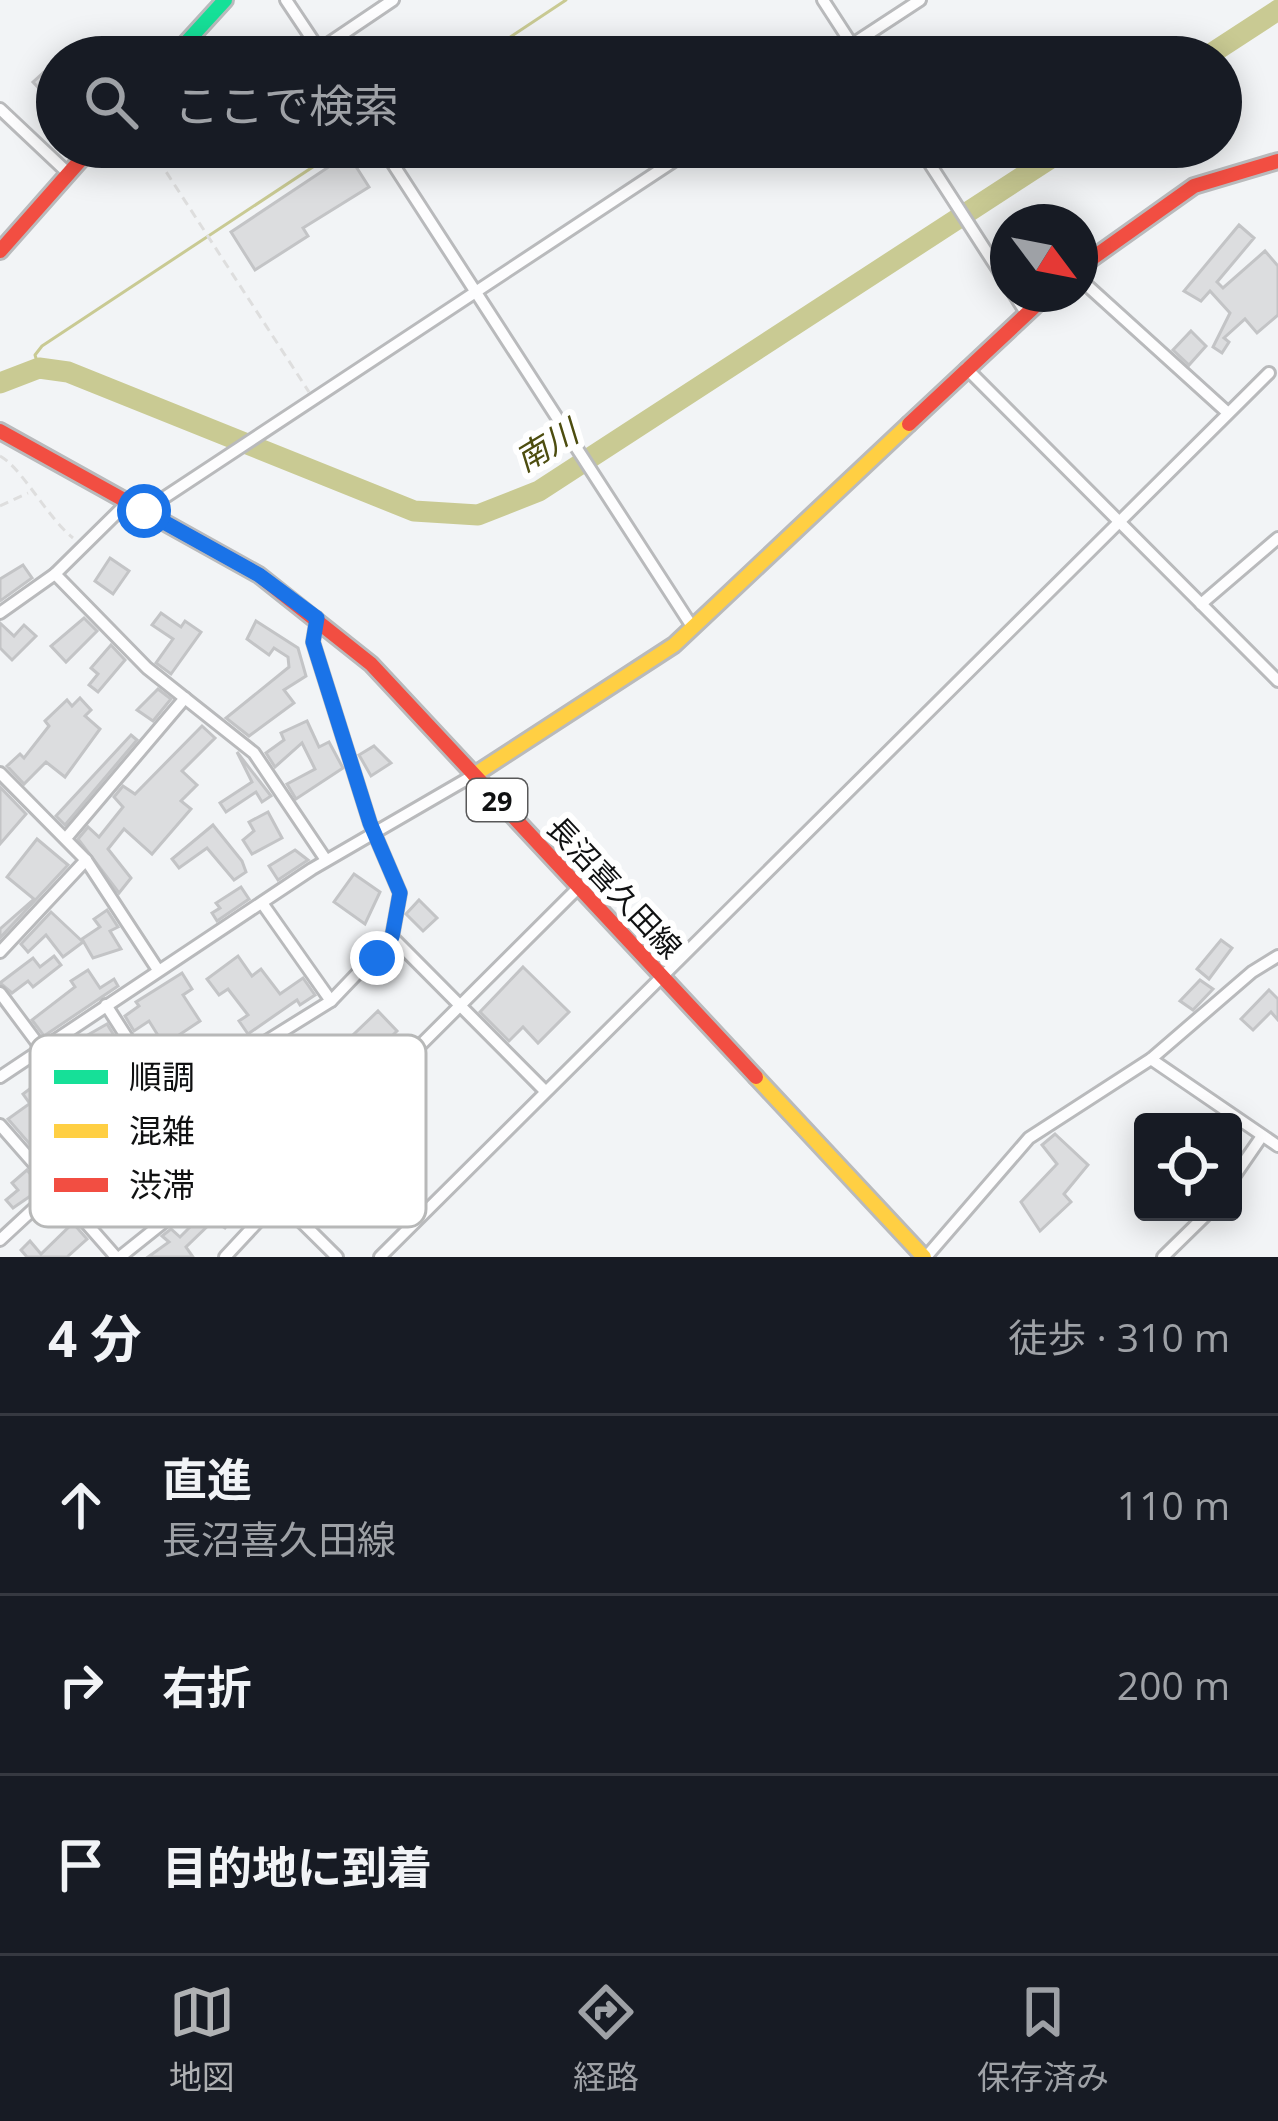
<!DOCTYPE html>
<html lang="ja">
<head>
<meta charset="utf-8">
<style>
  body { margin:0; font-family:"Open Sans","Noto Sans JP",sans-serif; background:#20242c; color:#f1f3f6 }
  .controls { position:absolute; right:36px; bottom:36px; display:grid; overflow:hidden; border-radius:12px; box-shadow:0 6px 30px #0003 }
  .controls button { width:108px; height:108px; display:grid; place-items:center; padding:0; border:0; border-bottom:3px solid #363941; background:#171b24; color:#f1f3f6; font:60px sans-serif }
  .compass { position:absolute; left:990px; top:204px; width:108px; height:108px; border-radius:50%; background:#171b24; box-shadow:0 6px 30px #0003; rotate:122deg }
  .stop { position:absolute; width:36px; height:36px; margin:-27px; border:9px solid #1a73e8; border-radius:50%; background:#fff }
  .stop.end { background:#1a73e8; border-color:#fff; box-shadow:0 3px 12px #0008 }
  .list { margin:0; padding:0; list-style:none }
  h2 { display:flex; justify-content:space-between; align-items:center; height:156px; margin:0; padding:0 48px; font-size:51px }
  h2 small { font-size:39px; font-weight:400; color:#9ea1a6 }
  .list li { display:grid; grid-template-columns:78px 1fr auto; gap:36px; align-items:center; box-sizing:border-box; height:180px; padding:0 48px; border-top:3px solid #363941 }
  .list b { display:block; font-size:45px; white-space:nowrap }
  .list p { margin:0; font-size:39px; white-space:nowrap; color:#9ea1a6 }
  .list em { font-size:39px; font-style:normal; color:#9ea1a6 }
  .icon { flex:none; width:66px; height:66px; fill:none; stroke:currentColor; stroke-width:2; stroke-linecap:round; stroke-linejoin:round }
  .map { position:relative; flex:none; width:1278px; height:1257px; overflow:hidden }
  .search { position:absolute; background:#171b24; box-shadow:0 6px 30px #0003; left:36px; right:36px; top:36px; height:132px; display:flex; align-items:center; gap:30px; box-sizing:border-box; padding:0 42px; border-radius:66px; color:#9ea1a6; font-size:45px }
  .sheet { height:696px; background:#171b24 }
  nav { display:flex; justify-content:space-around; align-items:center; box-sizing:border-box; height:168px; border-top:3px solid #363941; background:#171b24; font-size:33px; color:#9ea1a6 }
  nav a { display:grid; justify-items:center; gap:6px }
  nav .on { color:#afb1b3 }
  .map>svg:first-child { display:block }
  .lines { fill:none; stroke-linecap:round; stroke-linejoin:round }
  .stream { stroke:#c9ca93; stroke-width:3 }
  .river { stroke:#c9ca93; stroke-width:21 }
  .building { fill:#dcdddf; stroke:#c3c4c6; stroke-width:3; fill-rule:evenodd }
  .street-casing { stroke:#b9babc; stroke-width:16 }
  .fast-casing { stroke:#b9babc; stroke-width:20 }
  .slow-casing { stroke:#b9babc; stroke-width:20 }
  .jam-casing { stroke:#b9babc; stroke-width:20 }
  .path { stroke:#dedede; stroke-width:3; stroke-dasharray:9 6; stroke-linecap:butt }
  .street { stroke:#fdfdfe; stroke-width:10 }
  .fast { stroke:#16e098; stroke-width:14 }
  .slow { stroke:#ffcf43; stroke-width:14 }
  .jam { stroke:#f24e42; stroke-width:14 }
  .route { stroke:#1a73e8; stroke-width:15 }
  .labels { text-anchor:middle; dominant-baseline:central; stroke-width:12; stroke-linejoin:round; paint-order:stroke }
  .shield { fill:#fff; stroke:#585859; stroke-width:3 }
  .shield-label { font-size:27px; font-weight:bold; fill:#101112 }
  .street-label { font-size:30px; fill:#101112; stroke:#fff }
  .water-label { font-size:33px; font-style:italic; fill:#4d4d0f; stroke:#fff }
  .key { fill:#fff; stroke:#b7b8b8; stroke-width:3 }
  .key-label { font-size:33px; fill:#101112 }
</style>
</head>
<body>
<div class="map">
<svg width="1278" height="1257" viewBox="0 0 1278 1257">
  <rect width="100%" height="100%" fill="#f2f4f6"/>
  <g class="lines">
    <!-- stream -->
    <g class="stream">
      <path d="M480,57L566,0"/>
      <path d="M39,368L35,355L42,346L343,147"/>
    </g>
    <!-- river -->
    <g class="river">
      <path d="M1206,57L1278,10"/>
      <path d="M0,383L39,368L68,372L414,511L478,515L539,491L1068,147"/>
    </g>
  </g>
  <!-- building -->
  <g class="building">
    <path d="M43,73L57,90V129L42,112L52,102L33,82Z"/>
    <path d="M348,154L369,187L303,228L308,236L255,270L231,232Z"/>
    <path d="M1239,225L1254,238L1217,282L1223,288L1265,251L1278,266V315L1257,333L1245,319L1224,338L1229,342L1222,353L1213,347L1230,313L1210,291L1201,301L1184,291Z"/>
    <path d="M1191,331L1206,346L1189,365L1173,350Z"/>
    <path d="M110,558L129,571L113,594L95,581Z"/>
    <path d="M23,565L32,578L0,601V579Z"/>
    <path d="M161,613L181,627L185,621L201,632L171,674L156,663L173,639L152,625Z"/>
    <path d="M84,618L97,631L66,662L51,646Z"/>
    <path d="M256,621L298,648L306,676L284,690L294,703L249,736L226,718L289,667L288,657L274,648L269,655L247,639Z"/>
    <path d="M0,623L14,636L24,625L36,636L12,660L0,648Z"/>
    <path d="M111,645L125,660L98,692L89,685L98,674L91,668Z"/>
    <path d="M158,689L171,699L153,721L137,710Z"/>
    <path d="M80,698L91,710L85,716L100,729L65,777L46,762L24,784L7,766L20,754L24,758L49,726L45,721L67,700L72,706Z"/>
    <path d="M307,721L319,747L329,742L343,768L296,799L287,784L315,769L302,743L275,767L266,753L284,740L281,733Z"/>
    <path d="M202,726L215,738L182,771L197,785L181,801L191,809L152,854L124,829L108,849L131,878L119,893L78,839L88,827L99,837L123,807L114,797L123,786L135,794Z"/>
    <path d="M131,735L137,740L65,825L56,816Z"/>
    <path d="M374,746L391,763L371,776L359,755Z"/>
    <path d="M237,752L271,796L262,802L256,792L226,812L220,803L252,782Z"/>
    <path d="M0,787L26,814L0,844Z"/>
    <path d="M268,812L282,838L252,854L243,840L254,831L249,822Z"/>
    <path d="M213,825L242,861L246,872L234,880L207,848L179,868L172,859Z"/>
    <path d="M37,839L68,865L0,938V929L34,899L7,877Z"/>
    <path d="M295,850L308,860L278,880L269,866Z"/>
    <path d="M354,874L380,892L365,924L334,902Z"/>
    <path d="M241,887L249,899L217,921L212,913L220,908L216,903Z"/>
    <path d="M419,900L437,918L423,931L406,914Z"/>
    <path d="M107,910L118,927L110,931L121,949L93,958L82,939L100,927L94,919Z"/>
    <path d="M51,912L83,942L63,957L46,935L28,952L21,944Z"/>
    <path d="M1221,940L1232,948L1209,979L1197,969Z"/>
    <path d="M54,956L61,965L33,987L28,981L12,993L0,983L33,958L40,967Z"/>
    <path d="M238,956L252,976L261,969L280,994L303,978L315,995L300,1005L297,1000L248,1034L239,1021L248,1015L228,989L219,995L207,979Z"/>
    <path d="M523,967L569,1012L538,1043L523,1027L509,1041L480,1012Z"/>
    <path d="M88,970L100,988L114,979L118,986L44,1036L32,1020L75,987L71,981Z"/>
    <path d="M182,973L192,989L183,995L200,1021L164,1045L149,1021L134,1031L125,1016L139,1006L136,1002Z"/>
    <path d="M1200,980L1213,989L1193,1010L1180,1001Z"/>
    <path d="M1269,990L1278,999V1020L1271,1012L1253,1030L1241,1019Z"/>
    <path d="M378,1011L397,1031L361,1066L369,1074L350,1093L343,1086L352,1077L338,1062L360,1040L354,1034Z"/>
    <path d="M107,1024L126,1055L101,1065L127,1101L149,1085L179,1116L76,1197L68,1188L80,1176L68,1161L54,1172L8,1119L29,1104L44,1125L60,1112L49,1096L33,1108L23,1094L52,1072L44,1060ZM81,1103L114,1141V1150L108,1146L93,1158L67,1128L72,1124L65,1114Z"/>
    <path d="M1055,1134L1088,1165L1064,1194L1071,1202L1040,1231L1021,1202L1057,1164L1042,1145Z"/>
    <path d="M226,1161L252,1186L247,1191L236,1182L219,1206L233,1218L225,1228L214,1220L186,1247L193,1257H148L169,1242L162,1236L171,1229L180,1237L199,1218L190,1212Z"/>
    <path d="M27,1170L42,1188L13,1208L6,1200L18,1190L12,1183Z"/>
    <path d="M73,1223L87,1239L67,1257H27L21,1250L30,1241L41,1254Z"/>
  </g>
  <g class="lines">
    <defs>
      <g id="street">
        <path d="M286,0L324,57"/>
        <path d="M823,0L860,57"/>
        <path d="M319,50L393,0"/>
        <path d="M833,57L920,0"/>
        <path d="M0,109L69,174"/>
        <path d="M382,147L693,628"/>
        <path d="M919,147L1008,285"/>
        <path d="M1080,279L1228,413"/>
        <path d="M1014,294L1026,313"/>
        <path d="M966,368L1278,681"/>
        <path d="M144,511L695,147"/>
        <path d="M55,574L147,668L254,753L326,860"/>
        <path d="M1201,604L1278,538"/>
        <path d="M0,613L55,574L128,502"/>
        <path d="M0,773L86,860L158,970"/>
        <path d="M67,837L185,698"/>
        <path d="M262,903L331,1001"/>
        <path d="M392,937L545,1091"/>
        <path d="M0,952L86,860"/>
        <path d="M0,993L41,1048"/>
        <path d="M106,1005L147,1069L337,1257"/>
        <path d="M1151,1059L1278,1146"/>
        <path d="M0,1077L312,869L474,775"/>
        <path d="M178,1096L331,1001L392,937L400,893L370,823L313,642L317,618"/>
        <path d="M0,1125L116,1257"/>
        <path d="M1233,1178L1262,1136"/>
        <path d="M272,1193L578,888"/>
        <path d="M0,1240L55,1189"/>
        <path d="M120,1257L165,1221L224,1147"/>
        <path d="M225,1257L279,1199"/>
        <path d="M380,1257L1269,373"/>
        <path d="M926,1257L1029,1138L1151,1059L1252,972L1278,956"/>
        <path d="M1163,1257L1209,1212"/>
      </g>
      <path id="fast" d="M173,57L225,0"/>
      <g id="slow">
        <path d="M474,775L674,645L909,424"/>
        <path d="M756,1077L924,1257"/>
      </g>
      <g id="jam">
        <path d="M0,251L92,147"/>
        <path d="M1080,267L1194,186L1278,161"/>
        <path d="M909,424L1048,294"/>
        <path d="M0,431L259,575L371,664L756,1077"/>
      </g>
    </defs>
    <!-- street casing -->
    <use href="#street" class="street-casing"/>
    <!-- fast casing -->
    <use href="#fast" class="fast-casing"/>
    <!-- slow casing -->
    <use href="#slow" class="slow-casing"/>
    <!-- jam casing -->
    <use href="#jam" class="jam-casing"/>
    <!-- path -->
    <g class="path">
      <path d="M150,147L309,392"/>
      <path d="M0,456C22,468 46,516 73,538"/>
      <path d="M0,506L28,493"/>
    </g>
    <!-- street -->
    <use href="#street" class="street"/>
    <!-- fast -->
    <use href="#fast" class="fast"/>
    <!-- slow -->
    <use href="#slow" class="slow"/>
    <!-- jam -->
    <use href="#jam" class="jam"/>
  </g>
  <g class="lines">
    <!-- route -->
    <path class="route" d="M144,511L259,575L317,618L313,642L370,823L400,893L392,937L377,958"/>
  </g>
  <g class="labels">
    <!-- shield labels -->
    <rect class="shield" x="467" y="779" width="60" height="42" rx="9"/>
    <g class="shield-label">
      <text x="497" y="800">29</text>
    </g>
    <!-- street labels -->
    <g class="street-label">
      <text transform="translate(615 887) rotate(47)">長沼喜久田線</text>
    </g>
    <!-- water labels -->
    <g class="water-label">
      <text transform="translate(546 445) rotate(-31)">南川</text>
    </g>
  </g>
  <!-- legend -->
  <rect x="30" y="1035" width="396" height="192" rx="18" class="key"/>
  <rect x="54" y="1070" width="54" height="14" fill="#16e098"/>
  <rect x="54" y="1124" width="54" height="14" fill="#ffcf43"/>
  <rect x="54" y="1178" width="54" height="14" fill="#f24e42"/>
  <g class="key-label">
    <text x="129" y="1089">順調</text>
    <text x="129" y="1143">混雑</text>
    <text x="129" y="1197">渋滞</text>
  </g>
</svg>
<div class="controls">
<button><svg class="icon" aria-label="locate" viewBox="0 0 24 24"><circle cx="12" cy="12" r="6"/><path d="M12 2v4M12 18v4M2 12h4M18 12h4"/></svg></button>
</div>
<svg class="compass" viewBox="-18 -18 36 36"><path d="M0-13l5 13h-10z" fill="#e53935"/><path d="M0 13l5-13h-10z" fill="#9ea1a6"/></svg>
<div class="stop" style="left:144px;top:511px"></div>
<div class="stop end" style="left:377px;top:958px"></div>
<div class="search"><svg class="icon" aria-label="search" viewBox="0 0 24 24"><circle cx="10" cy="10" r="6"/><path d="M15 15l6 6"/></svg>ここで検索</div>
</div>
<section class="sheet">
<h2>4 分<small>徒歩 · 310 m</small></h2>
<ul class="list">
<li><svg class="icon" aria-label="ahead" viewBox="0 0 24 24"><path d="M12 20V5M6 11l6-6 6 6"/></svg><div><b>直進</b><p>長沼喜久田線</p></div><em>110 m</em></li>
<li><svg class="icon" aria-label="right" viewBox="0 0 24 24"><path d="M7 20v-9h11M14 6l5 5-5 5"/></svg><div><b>右折</b></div><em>200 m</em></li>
<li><svg class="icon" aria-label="arrive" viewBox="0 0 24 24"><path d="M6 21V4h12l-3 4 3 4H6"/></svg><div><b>目的地に到着</b></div></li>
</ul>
</section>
<nav>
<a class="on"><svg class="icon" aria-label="map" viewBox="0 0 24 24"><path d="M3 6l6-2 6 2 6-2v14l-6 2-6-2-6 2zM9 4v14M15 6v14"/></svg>地図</a>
<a><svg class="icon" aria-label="directions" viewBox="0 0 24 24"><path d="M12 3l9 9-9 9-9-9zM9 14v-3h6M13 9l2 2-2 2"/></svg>経路</a>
<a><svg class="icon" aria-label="saved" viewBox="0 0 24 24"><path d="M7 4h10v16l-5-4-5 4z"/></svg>保存済み</a>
</nav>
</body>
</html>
